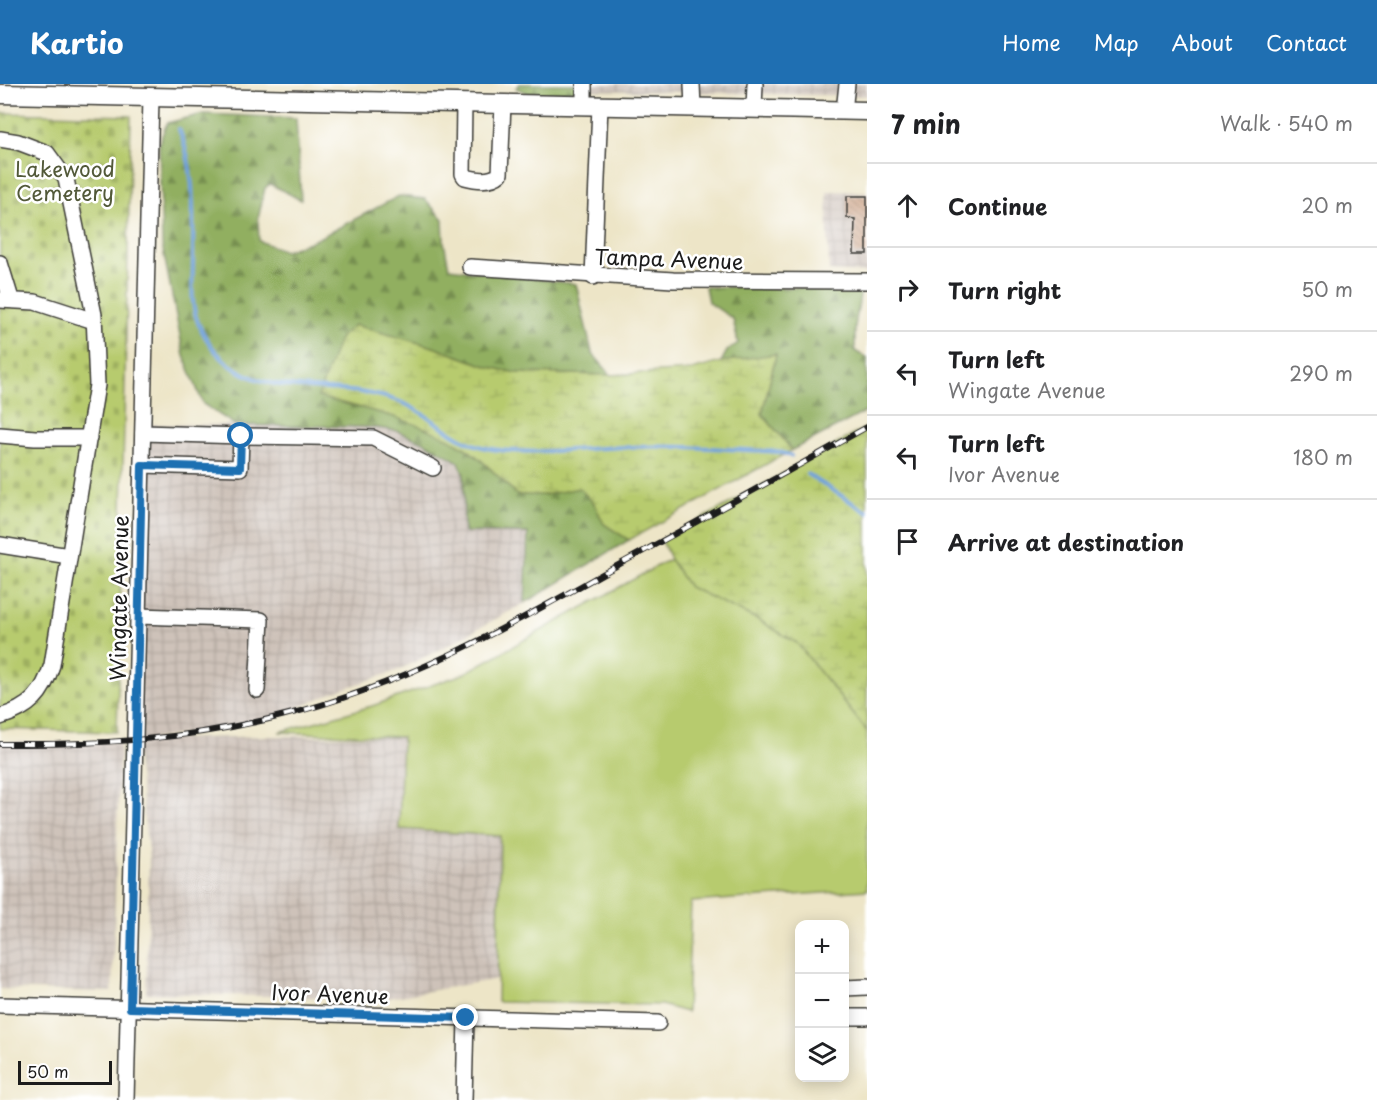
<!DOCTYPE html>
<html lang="en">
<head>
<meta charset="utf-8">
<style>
  body { margin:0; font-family:"Playpen Sans",sans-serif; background:#f2f2f2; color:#202124 }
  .controls { position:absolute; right:18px; bottom:18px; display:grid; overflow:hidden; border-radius:12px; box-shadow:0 3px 15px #0003 }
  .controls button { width:54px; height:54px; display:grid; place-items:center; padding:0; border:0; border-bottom:2px solid #e0e0e0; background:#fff; color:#202124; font:30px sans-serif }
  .scale { position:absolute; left:18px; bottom:15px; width:94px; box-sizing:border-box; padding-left:6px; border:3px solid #1c1c1c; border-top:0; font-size:16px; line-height:21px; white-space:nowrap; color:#1c1c1c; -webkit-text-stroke:4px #fff; paint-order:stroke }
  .stop { position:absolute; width:18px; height:18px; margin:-14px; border:4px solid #1f6fb2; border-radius:50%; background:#fff }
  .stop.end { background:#1f6fb2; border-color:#fff; box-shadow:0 2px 6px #0008 }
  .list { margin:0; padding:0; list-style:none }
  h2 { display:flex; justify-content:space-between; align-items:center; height:78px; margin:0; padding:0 24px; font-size:26px }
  h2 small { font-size:20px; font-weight:400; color:#757577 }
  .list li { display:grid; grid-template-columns:39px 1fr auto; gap:18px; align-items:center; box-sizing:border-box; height:84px; padding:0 24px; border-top:2px solid #e0e0e0 }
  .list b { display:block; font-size:22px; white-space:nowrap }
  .list p { margin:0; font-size:20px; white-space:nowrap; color:#757577 }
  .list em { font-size:20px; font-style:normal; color:#757577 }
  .icon { flex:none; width:33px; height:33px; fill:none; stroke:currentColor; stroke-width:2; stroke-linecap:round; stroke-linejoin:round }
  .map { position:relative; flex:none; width:867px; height:1016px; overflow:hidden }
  header { display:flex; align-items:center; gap:36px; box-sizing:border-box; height:84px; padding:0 30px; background:#1f6fb2; color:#fff }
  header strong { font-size:28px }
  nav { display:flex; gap:33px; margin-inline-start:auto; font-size:21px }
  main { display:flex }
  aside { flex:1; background:#fff }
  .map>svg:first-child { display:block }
  .industrial { fill:url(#industrial-grid) }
  .grass { fill:#b7cb6e; stroke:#6a7445; stroke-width:1.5 }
  .forest { fill:url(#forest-firs); stroke:#56663e; stroke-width:1.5 }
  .wetland { fill:url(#wetland-marsh); stroke:#6a7445; stroke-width:1.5 }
  .cemetery { fill:url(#cemetery-stones); stroke:#6a7445; stroke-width:1.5 }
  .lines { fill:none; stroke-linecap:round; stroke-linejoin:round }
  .stream { stroke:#71a2dc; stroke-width:4 }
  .building { fill:url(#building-back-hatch) }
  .minor-casing { stroke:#3b3a36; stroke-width:18 }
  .major-casing { stroke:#3b3a36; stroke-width:21 }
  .minor { stroke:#fff; stroke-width:15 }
  .major { stroke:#fff; stroke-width:18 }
  .rail-casing { stroke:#1c1c1c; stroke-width:6 }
  .rail { stroke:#fff; stroke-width:4; stroke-dasharray:11; stroke-linecap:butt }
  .route { stroke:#1f6fb2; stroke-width:8 }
  .labels { text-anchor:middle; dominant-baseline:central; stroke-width:5; stroke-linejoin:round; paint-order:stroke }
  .park-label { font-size:21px; fill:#525939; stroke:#fff }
  .street-label { font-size:21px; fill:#1c1c1c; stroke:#fff }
</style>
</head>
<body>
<header>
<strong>Kartio</strong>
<nav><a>Home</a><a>Map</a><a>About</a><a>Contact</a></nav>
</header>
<main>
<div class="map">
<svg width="867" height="1016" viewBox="0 0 867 1016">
  <defs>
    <pattern id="industrial-grid" width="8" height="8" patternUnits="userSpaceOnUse" patternTransform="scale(1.5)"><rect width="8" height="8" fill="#cec2b9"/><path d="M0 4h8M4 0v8" fill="none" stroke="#b0a69e"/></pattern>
    <pattern id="forest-firs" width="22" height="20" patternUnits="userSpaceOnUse" patternTransform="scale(1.5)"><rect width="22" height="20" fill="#91af61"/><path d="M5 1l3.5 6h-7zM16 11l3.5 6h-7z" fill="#768e4f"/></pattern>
    <pattern id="wetland-marsh" width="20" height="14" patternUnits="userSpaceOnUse" patternTransform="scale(1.5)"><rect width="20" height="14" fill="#b7cb6e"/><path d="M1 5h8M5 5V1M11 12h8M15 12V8" fill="none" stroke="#9dae5f"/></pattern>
    <pattern id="cemetery-stones" width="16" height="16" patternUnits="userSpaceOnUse" patternTransform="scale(1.5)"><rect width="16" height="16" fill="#b7cb6e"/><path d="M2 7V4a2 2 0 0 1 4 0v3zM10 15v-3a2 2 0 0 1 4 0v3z" fill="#9dae5f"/></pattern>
    <pattern id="building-back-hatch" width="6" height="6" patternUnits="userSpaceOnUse" patternTransform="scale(1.5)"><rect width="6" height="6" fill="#d0a98d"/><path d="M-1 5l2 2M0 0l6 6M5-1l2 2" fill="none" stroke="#a88972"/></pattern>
  </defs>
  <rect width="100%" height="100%" fill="#fff"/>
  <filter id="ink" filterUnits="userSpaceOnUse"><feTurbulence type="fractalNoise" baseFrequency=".0167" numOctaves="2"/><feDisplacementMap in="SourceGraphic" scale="12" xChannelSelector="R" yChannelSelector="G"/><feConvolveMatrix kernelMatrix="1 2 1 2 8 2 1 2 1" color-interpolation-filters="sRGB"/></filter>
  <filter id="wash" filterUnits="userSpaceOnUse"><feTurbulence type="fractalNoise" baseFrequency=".008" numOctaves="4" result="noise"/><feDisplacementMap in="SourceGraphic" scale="24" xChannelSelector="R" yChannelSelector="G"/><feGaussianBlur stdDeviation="1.35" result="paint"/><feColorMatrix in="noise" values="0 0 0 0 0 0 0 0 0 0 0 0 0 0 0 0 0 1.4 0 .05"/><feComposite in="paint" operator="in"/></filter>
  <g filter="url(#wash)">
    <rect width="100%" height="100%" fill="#ede5c7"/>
    <!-- industrial -->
    <g class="industrial">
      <path d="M584,0H867V12L584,6Z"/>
      <path d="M827,107L867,108V189L829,187Z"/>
      <path d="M143,340L372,343L397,347L424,358L459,379L464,391L465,448L528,449L525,519L437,567L396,587L334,608L275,634L214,646L144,656L265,652L402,653L399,744L500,752L498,895L383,915L146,909L149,775L135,657Z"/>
      <path d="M0,658H120L112,908L0,905Z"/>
    </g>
    <!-- grass -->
    <path class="grass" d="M670,475L689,503L757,535L797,559L867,647V806L691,818L687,928L661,921L497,918L500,752L399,745L402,653L279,648L372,622L463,590Z"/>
    <!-- forest -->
    <g class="forest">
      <path d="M519,0H584V6L532,11L516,4Z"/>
      <path d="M203,30L296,34L301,116L270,100L265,104L258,135L259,157L285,167L315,156L399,112L425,115L443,135L444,158L449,184L576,200L592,269L611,291L516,289L489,283L430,262L354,241L318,313C367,325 418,336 462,362C483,375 500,394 517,411H544L579,404L594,419L604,440L629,456L525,519L528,449L464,448V391L459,378L424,358L397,347L372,343L235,341L203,320L184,272L162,161L159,59L167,39Z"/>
      <path d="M705,203L861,204L855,243V267L867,274V327L792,366L762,330L776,271L721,278L727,267L738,259L733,235L708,218Z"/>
    </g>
    <!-- wetland -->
    <g class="wetland">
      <path d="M354,241L430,262L489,283L516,289L611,291L692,286L721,278L776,270L762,330L792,366L629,456L604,440L594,419L579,404L544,411H517C499,394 483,375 462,362C418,336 367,325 318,313L339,255Z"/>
      <path d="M867,343V647L797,559L757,535L689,503L670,475L662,457Z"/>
    </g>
    <!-- cemetery -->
    <path class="cemetery" d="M0,29L131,32L117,648L0,645Z"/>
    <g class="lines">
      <!-- stream -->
      <g class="stream">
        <path d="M179,45C196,86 193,130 193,174C193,198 189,223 201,245C242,327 328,291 398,317C429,328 453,357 486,364C528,372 583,364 626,363C678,361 728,365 780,368L791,372"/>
        <path d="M807,390L867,428"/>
      </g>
    </g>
    <g id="blocks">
      <!-- building -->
      <path class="building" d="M847,112H867V170H854L855,135L847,134Z"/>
    </g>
  </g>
  <g filter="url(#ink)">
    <use href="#blocks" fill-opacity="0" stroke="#3b3a36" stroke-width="1.5"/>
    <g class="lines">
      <defs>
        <g id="minor">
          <path d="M692,0L693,24"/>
          <path d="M464,19L463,90L465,93C476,96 491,98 500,90L503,20"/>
          <path d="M584,21V0"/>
          <path d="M754,25L755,0"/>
          <path d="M844,27L847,0"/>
          <path d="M0,55L18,58L47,69L66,95L94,231L97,301L52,581C43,610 30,624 0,633"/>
          <path d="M0,179L11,215"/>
          <path d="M470,183L673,196L867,197"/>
          <path d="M593,193L600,22"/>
          <path d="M0,216L35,218L94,237"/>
          <path d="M0,351L35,354H89"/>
          <path d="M241,352L373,354L433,384"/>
          <path d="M142,381L240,384L241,352L143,349"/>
          <path d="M0,461L69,472"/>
          <path d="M138,532L261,536L257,606"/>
          <path d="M844,904L867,903"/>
          <path d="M0,921L658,939"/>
          <path d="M844,933H867"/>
          <path d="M126,1016L151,14"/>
          <path d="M464,1016L466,934"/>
        </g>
        <path id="major" d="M0,10L867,27"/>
      </defs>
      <!-- minor casing -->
      <use href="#minor" class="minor-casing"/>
      <!-- major casing -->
      <use href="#major" class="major-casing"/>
      <!-- minor -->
      <use href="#minor" class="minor"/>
      <!-- major -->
      <use href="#major" class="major"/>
      <defs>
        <path id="rail" d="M0,660C95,661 188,656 281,632C400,603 505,545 611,485C697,438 782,391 867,343"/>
      </defs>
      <!-- rail casing -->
      <use href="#rail" class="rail-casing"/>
      <!-- rail -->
      <use href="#rail" class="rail"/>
    </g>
  </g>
  <g class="lines" filter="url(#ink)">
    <!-- route -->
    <path class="route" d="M241,352L240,384L142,381L130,924L466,934"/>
  </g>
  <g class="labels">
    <!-- park labels -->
    <g class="park-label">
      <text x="65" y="84">Lakewood<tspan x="65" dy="24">Cemetery</tspan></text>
    </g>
    <!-- street labels -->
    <g class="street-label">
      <text transform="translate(669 174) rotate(2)">Tampa Avenue</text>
      <text transform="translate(118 514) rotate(-89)">Wingate Avenue</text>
      <text transform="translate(330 909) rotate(2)">Ivor Avenue</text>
    </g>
  </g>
</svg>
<div class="controls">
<button>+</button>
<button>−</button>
<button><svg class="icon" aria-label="layers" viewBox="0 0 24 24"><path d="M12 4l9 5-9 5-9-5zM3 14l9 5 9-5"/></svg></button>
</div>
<div class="scale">50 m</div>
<div class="stop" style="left:241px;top:352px"></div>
<div class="stop end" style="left:466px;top:934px"></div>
</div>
<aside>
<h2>7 min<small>Walk · 540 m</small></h2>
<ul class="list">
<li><svg class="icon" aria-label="ahead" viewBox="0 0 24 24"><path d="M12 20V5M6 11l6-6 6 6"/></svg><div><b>Continue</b></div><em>20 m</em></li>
<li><svg class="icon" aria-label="right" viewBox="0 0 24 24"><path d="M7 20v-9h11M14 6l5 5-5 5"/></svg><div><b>Turn right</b></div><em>50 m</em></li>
<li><svg class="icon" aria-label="left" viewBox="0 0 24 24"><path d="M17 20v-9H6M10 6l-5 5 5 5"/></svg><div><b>Turn left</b><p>Wingate Avenue</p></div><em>290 m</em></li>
<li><svg class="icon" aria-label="left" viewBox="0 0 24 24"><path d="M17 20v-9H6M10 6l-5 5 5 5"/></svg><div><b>Turn left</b><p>Ivor Avenue</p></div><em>180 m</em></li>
<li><svg class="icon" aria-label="arrive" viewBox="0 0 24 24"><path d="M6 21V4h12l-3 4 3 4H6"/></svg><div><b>Arrive at destination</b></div></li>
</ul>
</aside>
</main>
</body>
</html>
